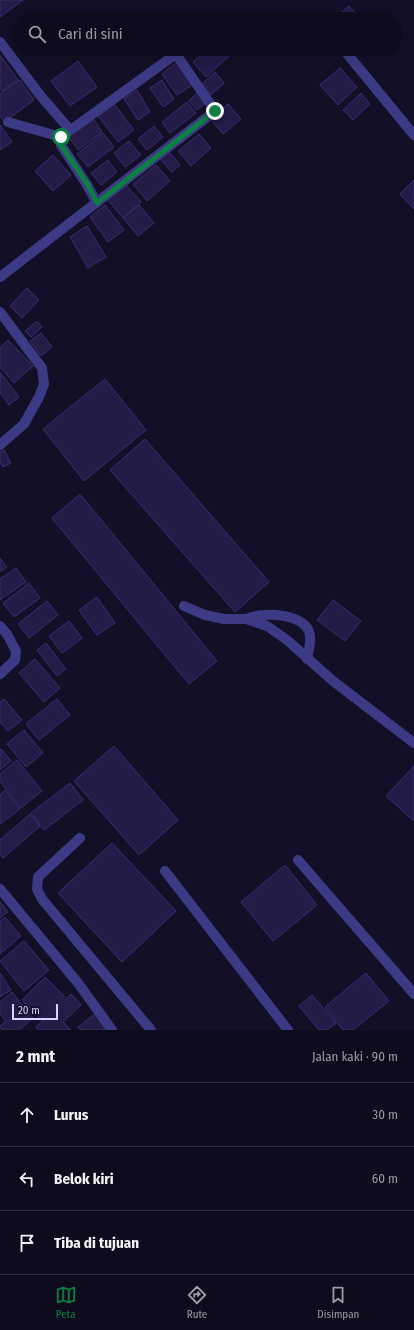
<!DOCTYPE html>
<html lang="id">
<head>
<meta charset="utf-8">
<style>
  body { margin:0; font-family:"Fira Sans Condensed",sans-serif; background:#1c1929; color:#f1f3f6 }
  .scale { position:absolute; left:12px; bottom:10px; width:46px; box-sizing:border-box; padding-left:4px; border:2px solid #d9d4ff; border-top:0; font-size:11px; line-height:14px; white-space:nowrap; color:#d9d4ff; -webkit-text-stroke:3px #130f26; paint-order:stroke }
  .stop { position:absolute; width:12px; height:12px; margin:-9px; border:3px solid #0b8043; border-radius:50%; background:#fff }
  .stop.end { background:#0b8043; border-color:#fff; box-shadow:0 1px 4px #0008 }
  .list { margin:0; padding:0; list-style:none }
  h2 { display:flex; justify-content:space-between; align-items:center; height:52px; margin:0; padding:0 16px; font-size:17px }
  h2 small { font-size:13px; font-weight:400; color:#9b9ba3 }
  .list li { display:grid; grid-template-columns:26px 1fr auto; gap:12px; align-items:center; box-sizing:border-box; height:64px; padding:0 16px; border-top:1px solid #2e2b3b }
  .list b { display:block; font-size:15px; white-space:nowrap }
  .list em { font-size:13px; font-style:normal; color:#9b9ba3 }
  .icon { flex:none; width:22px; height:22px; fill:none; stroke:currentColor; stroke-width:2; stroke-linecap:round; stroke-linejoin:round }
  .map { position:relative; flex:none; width:414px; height:1030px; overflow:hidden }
  .search { position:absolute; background:#0e0b1c; box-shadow:0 4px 16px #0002; left:12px; right:12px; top:12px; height:44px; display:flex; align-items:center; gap:10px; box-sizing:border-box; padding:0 14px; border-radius:22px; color:#9b9ba3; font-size:15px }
  .sheet { height:244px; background:#0e0b1c }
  nav { display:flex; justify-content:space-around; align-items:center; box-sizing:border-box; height:56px; border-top:1px solid #2e2b3b; background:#0e0b1c; font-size:11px; color:#9b9ba3 }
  nav a { display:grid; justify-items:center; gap:2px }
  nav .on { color:#0b8043 }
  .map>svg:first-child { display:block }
  .building { fill:#241b47; stroke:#3b2d73 }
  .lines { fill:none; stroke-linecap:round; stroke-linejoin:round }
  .minor { stroke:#3d3a85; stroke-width:10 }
  .route { stroke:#0b8043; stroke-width:5 }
</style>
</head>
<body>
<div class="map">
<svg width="414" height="1030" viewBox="0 0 414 1030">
  <rect width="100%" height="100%" fill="#130f26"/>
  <!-- building -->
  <g class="building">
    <path d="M0,0H23L0,17Z"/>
    <path d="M349,6L360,19H334Z"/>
    <path d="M208,49H224L230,55L206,77L193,62Z"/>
    <path d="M0,55L18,80L2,91L0,88Z"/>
    <path d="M78,61L97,87L70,106L51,81Z"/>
    <path d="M176,63L192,85L177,95L162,74Z"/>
    <path d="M340,68L357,87L338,105L320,85Z"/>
    <path d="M215,72L224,83L211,95L202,84Z"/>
    <path d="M20,80L34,100L4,122L0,116V94Z"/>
    <path d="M162,80L174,99L163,107L150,88Z"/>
    <path d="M137,90L150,112L138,120L124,99Z"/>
    <path d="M197,93L206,103L197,110L189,101Z"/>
    <path d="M361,93L370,104L353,120L343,110Z"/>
    <path d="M112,101L134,130L118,142L96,113Z"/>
    <path d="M187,102L196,113L170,133L162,122Z"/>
    <path d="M228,104L241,119L223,134L210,118Z"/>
    <path d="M93,118L102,132L78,150L68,136Z"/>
    <path d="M0,125L12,142L0,150Z"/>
    <path d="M154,126L163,137L147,150L138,139Z"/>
    <path d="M103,133L114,147L88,167L77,154Z"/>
    <path d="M199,134L211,148L191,166L178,151Z"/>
    <path d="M129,141L141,155L125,167L114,153Z"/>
    <path d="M168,150L180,165L172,172L159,158Z"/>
    <path d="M53,155L71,175L53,191L35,171Z"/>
    <path d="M108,160L117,172L101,185L91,173Z"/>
    <path d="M156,165L170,181L147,201L133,184Z"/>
    <path d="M414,180V209L400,194Z"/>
    <path d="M126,185L141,202L123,218L108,200Z"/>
    <path d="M105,205L124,230L108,242L90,217Z"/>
    <path d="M139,205L154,223L138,236L123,218Z"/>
    <path d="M87,226L106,257L88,268L70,237Z"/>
    <path d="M27,288L39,300L22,318L10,306Z"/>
    <path d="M37,321L42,327L31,337L25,331Z"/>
    <path d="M41,333L52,347L41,356L30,341Z"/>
    <path d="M8,340L33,366L14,383L0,367V348Z"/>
    <path d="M0,372L19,397L9,405L0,393Z"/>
    <path d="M105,379L146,430L84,481L43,429Z"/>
    <path d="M145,439L269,582L235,612L110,470Z"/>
    <path d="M4,450L11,463L3,467L0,462V452Z"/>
    <path d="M80,494L217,661L189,684L52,518Z"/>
    <path d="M0,558L7,567L0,572Z"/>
    <path d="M16,568L26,582L0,600V579Z"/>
    <path d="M29,583L40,598L14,617L3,603Z"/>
    <path d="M97,597L115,623L97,635L79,610Z"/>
    <path d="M333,600L361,621L345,641L317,620Z"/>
    <path d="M47,601L58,615L29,638L18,624Z"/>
    <path d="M69,621L82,638L62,653L49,636Z"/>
    <path d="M46,643L66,669L57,676L37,650Z"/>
    <path d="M35,659L60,688L44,702L19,673Z"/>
    <path d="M4,699L22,720L8,731L0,722V702Z"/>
    <path d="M57,699L70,715L39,740L26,724Z"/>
    <path d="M24,730L43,753L26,767L7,744Z"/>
    <path d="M114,746L178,820L139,855L74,781Z"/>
    <path d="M1,749L11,761L0,770V750Z"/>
    <path d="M17,760L42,791L21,808L0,781V774Z"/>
    <path d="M414,766V821L386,796Z"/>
    <path d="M70,783L83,800L44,830L31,813Z"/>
    <path d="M5,790L20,809L0,824V795Z"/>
    <path d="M30,814L40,826L3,858L0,855V840Z"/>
    <path d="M112,843L176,911L122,962L58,893Z"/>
    <path d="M285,865L317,905L273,941L241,902Z"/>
    <path d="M0,901L8,912L0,918Z"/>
    <path d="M5,917L21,936L0,954V921Z"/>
    <path d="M24,941L49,970L24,991L0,961Z"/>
    <path d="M0,973L11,990L0,997Z"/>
    <path d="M366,973L389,1001L353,1030H343L325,1007Z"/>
    <path d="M45,977L65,997L41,1020L22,1000Z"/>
    <path d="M12,992L33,1018L19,1030H2L0,1026L6,1021L0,1014V1002Z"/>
    <path d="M71,994L81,1005L63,1022L71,1030H38L36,1027Z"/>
    <path d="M312,995L336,1023L327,1030H319L299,1006Z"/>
    <path d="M95,1014L107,1030H81L78,1027Z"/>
  </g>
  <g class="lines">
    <!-- minor -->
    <g class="minor">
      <path d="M0,42L40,95L70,130"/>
      <path d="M344,50L414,135"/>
      <path d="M8,122L61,137"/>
      <path d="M0,277L215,111L176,54L61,137V145L87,185L97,203"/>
      <path d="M0,312L42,368L44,384L39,397L24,424L0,445"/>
      <path d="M184,606L205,615L224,619H246L267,626L287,640L333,681L414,743"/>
      <path d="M246,619C252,617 258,615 264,615C279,614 309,617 310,637C311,644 308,652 307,659"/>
      <path d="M0,626L7,634L16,651L15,660L0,674"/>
      <path d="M80,838L38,877L37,889L42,899L151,1030"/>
      <path d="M298,860L414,994"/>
      <path d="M165,871L288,1030"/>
      <path d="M0,889L78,983L112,1030"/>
    </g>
  </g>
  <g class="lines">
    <!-- route -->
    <path class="route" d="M61,137V145L88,185L97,203L215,111"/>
  </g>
</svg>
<div class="scale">20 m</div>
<div class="stop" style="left:61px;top:137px"></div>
<div class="stop end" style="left:215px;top:111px"></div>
<div class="search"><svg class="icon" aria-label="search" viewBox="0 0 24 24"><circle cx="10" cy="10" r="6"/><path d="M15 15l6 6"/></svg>Cari di sini</div>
</div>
<section class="sheet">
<h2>2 mnt<small>Jalan kaki · 90 m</small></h2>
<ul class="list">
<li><svg class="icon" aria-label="ahead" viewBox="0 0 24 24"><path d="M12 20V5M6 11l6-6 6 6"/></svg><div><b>Lurus</b></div><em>30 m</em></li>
<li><svg class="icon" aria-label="left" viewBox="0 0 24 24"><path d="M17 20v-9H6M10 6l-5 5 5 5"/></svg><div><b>Belok kiri</b></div><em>60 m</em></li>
<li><svg class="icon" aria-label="arrive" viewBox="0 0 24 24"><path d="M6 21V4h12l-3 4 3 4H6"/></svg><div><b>Tiba di tujuan</b></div></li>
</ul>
</section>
<nav>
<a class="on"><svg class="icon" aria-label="map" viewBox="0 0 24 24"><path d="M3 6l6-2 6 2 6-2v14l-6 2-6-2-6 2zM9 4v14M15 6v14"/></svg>Peta</a>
<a><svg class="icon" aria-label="directions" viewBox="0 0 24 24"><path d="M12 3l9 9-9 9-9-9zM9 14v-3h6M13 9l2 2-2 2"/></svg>Rute</a>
<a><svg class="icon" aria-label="saved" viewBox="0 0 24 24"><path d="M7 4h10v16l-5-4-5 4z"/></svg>Disimpan</a>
</nav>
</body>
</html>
